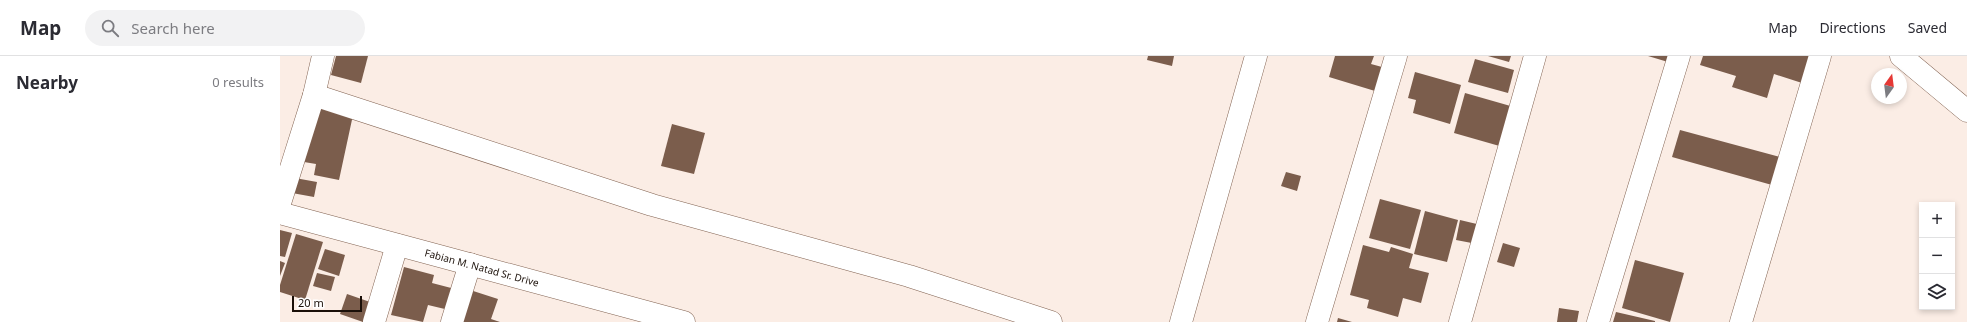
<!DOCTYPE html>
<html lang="en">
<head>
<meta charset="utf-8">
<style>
  body { margin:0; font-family:"Noto Sans",sans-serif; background:#f2f2f3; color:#2b2b33 }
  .controls { position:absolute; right:12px; bottom:12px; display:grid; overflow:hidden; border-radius:0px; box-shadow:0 2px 6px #0003 }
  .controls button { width:36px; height:36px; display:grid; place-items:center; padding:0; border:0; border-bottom:1px solid #e1e1e2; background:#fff; color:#2b2b33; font:20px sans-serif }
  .compass { position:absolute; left:1591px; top:12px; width:36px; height:36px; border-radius:50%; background:#fff; box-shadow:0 2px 6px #0003; rotate:14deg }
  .scale { position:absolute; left:12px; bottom:10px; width:70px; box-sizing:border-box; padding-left:4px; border:2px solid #1a0f08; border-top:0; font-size:11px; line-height:14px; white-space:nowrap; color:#1a0f08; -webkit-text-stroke:3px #fff; paint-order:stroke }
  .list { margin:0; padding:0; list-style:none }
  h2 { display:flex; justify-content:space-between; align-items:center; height:52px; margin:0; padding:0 16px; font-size:17px }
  h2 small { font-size:13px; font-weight:400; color:#7c7c81 }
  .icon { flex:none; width:22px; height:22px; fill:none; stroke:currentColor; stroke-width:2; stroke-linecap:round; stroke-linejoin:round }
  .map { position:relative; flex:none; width:1687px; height:266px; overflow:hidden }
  header { display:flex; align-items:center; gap:24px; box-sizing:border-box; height:56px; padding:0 20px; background:#fff; border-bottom:1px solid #e1e1e2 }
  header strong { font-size:19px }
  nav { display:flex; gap:22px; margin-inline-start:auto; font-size:14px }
  .search { width:280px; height:36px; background:#f2f2f3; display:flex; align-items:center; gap:10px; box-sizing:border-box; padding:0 14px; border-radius:22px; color:#7c7c81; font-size:15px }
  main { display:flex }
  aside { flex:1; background:#fff }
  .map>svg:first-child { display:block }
  .building { fill:#7b5d4c }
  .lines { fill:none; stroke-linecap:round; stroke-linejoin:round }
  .minor-casing { stroke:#826352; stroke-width:23 }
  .minor { stroke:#fff; stroke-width:22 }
  .labels { text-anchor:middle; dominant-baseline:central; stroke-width:3; stroke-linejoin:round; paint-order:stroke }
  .street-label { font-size:10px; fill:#1a0f08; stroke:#fff }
</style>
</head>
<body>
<header>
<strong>Map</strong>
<div class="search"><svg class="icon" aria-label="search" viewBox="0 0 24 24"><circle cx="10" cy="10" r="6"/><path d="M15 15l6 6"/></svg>Search here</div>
<nav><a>Map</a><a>Directions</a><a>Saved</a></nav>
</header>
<main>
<aside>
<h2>Nearby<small>0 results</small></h2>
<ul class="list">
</ul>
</aside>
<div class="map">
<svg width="1687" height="266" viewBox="0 0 1687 266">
  <rect width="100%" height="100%" fill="#fbede5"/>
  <!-- building -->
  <g class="building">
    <path d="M56,0H88L81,27L51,19Z"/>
    <path d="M868,0H894L892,10L867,4Z"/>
    <path d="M1055,0H1094L1091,8L1102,11L1095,35L1049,21Z"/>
    <path d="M1208,0H1231L1229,6Z"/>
    <path d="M1368,0H1390L1388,6Z"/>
    <path d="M1423,0H1529L1522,27L1494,18L1487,42L1452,31L1456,20L1420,9Z"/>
    <path d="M1195,3L1234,14L1228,37L1188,26Z"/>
    <path d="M1135,16L1181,29L1170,68L1133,57L1136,44L1128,42Z"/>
    <path d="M1185,37L1234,51L1223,91L1174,77Z"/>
    <path d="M36,51L73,59L59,124L34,119L36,108L24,106Z"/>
    <path d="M392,68L425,77L414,118L381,110Z"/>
    <path d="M1400,74L1500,101L1492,129L1392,101Z"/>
    <path d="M1006,116L1021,120L1017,135L1001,130Z"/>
    <path d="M15,122L37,126L34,141L12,137Z"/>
    <path d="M1100,143L1141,154L1130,193L1089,182Z"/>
    <path d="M1145,155L1178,164L1167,206L1134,198Z"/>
    <path d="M1180,164L1201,169L1197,188L1176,184Z"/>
    <path d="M0,174L12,177L5,201L0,200Z"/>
    <path d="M16,178L43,186L25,244L0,236V229Z"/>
    <path d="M1223,187L1240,192L1234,211L1217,206Z"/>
    <path d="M1083,189L1109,196L1111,191L1133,198L1129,212L1149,217L1141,247L1123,242L1118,261L1087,252L1089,244L1070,239Z"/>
    <path d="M45,193L65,199L59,220L38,213Z"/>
    <path d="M1355,204L1404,217L1390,266L1342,252Z"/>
    <path d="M0,205L5,207L0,220Z"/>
    <path d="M124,211L154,219L152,227L175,233L169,254L148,249L143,266L111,259Z"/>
    <path d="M37,217L55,221L51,235L33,230Z"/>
    <path d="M187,233L218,243L211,263L220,266H176Z"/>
    <path d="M67,238L90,246L83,266L60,258Z"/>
    <path d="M1279,252L1299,255L1297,266H1277Z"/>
    <path d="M1336,256L1375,265V266H1333Z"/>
    <path d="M1058,262L1072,266H1057Z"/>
  </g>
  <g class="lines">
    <defs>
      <g id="minor">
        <path d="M1621,0L1687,55"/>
        <path d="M34,39L372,149L629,220L771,266"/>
        <path d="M0,147L34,39L43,0"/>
        <path id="s1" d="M0,157L404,266"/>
        <path d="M94,266L117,189"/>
        <path d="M172,266L190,208"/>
        <path d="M901,266L976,0"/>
        <path d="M1037,266L1116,0"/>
        <path d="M1180,266L1255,0"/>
        <path d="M1318,266L1399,0"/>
        <path d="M1461,266L1540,0"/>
      </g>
    </defs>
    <!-- minor casing -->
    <use href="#minor" class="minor-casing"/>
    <!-- minor -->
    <use href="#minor" class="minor"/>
  </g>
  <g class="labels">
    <!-- street labels -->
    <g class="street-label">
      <text stroke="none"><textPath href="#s1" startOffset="209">Fabian M. Natad Sr. Drive</textPath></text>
    </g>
  </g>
</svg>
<div class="controls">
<button>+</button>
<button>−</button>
<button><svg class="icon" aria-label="layers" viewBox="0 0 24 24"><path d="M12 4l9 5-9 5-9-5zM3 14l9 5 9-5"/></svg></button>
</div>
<svg class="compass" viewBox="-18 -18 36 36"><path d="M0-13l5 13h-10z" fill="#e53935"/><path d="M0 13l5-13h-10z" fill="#7c7c81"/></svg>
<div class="scale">20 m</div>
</div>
</main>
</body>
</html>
